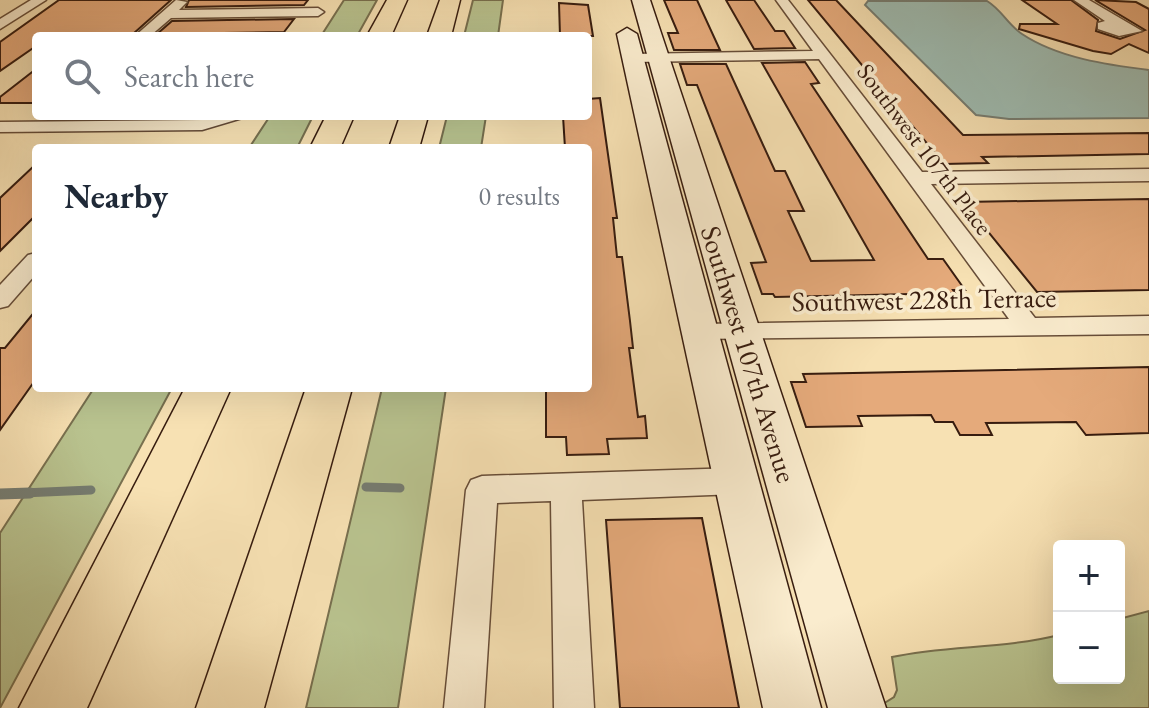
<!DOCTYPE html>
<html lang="en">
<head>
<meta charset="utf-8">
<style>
  body { margin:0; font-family:"EB Garamond",serif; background:#f6f6f7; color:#1f2937 }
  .controls { position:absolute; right:24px; bottom:24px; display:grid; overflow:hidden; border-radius:8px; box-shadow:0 8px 32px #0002 }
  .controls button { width:72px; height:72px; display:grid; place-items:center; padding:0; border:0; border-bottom:2px solid #e0e1e3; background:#fff; color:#1f2937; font:40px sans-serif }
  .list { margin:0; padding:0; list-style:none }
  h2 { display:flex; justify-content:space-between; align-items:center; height:104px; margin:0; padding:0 32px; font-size:34px }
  h2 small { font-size:26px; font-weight:400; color:#747a83 }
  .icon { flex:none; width:44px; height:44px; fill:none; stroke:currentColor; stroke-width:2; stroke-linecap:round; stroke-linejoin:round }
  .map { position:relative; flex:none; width:1149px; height:708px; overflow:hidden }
  .search { position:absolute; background:#fff; box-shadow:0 8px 32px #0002; left:32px; top:32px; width:560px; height:88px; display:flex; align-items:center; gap:20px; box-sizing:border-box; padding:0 28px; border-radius:8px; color:#747a83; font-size:30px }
  .panel { position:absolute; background:#fff; box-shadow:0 8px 32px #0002; left:32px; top:144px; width:560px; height:248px; border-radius:8px }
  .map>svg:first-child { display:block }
  .green { fill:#b9c38f; stroke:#78704f; stroke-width:2 }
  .water { fill:#9ebcb2; stroke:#757c71; stroke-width:2 }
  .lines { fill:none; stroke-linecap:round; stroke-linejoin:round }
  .stream-far1 { stroke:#757c71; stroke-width:9 }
  .stream { stroke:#757c71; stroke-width:11 }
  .building { fill:#e5aa7b; stroke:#371c0f; stroke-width:2 }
  .street-casing { stroke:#674d38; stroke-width:3 }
  .secondary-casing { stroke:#371c0f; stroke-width:3 }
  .highway-casing { stroke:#371c0f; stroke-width:3 }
  .street { fill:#faecce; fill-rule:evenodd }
  .secondary { fill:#faecce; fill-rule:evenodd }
  .highway { fill:#f7e1b3; fill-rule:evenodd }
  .labels { text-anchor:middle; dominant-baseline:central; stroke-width:7; stroke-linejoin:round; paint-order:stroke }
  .far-street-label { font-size:24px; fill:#371c0f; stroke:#faecce }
  .street-label { font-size:28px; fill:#371c0f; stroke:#faecce }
</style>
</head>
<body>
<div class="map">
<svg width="1149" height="708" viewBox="0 0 1149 708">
  <rect width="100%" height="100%" fill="#f7e1b3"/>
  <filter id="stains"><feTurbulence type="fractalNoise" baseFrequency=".0025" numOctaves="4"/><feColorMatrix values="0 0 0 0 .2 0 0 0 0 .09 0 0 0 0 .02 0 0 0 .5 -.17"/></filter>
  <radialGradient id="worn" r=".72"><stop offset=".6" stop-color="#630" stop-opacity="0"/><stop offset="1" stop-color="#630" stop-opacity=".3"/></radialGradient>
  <!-- green -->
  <g class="green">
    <path d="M344,0H377L357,36H321Z"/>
    <path d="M473,0H503L498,36H464Z"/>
    <path d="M270,116H313L297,148H249Z"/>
    <path d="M447,116H486L481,148H439Z"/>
    <path d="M94,388H172L0,708V533Z"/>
    <path d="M382,388H446L398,708H306Z"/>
    <path d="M1149,611V708H884L883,704L894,697L897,690L892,657C947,645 1004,649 1059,635V678H1119V619Z"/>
  </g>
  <!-- water -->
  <path class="water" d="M868,1H987C1002,10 1007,24 1022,34C1058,58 1108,65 1149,70V118L1009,119L976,115L865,5Z"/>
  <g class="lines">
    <!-- stream-far1 -->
    <g class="stream-far1">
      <path d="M366,487L400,488"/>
      <path d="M0,494L91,490"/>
    </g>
    <!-- stream -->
    <path class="stream" d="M0,494L30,493"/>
  </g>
  <!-- building -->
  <g class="building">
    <path d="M59,0H171L133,34L36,36V46L0,71V42Z"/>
    <path d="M189,0H308L304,5L186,7Z"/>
    <path d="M664,0H697L720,50H674L668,33H678Z"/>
    <path d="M726,0H754L775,31H784L795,48L754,49Z"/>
    <path d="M808,0H836L963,135L1149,133V154L982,157L988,163L944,164Z"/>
    <path d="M1022,0H1071L1098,20L1096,31L1120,39L1145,30L1095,0L1136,2L1149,9V53L1129,44L1111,54L1093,51L1019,29L1020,24H1057Z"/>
    <path d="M559,3L588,5L593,36H560Z"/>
    <path d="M294,19L284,32L157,34L172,21Z"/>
    <path d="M805,62L819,83L811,84L928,259H943L965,290H953L955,293L869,295L775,297L773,294H762L751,263L766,262L697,85H687L680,64H726L775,171H785L804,211H788L811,261L874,260L762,63Z"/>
    <path d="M36,69V103H0V97Z"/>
    <path d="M600,98L617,218H613L617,257H622L630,321L633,348H629L638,417L645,416L647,438L607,439L609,454L567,455L566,437H546V390L588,388V148H565L563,116H588V99Z"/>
    <path d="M36,164V215L0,251V198Z"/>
    <path d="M1149,199V290L1037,292L964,202Z"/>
    <path d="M36,310V379L0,430V348H5Z"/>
    <path d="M1149,367V433L1086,435L1076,422L986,423L992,435H960L953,422H935L931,415L858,416L862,426L806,427L791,382H806L803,374Z"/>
    <path d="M702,518L739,708H620L606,520Z"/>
  </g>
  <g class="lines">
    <defs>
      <g id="street">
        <path d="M31,0H46L0,29V19Z"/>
        <path d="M176,0L187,2L179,10L318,8L324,12L318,16L171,18L150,36H135Z"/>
        <path d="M776,0H788L922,172L1149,169V181L931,184L1035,318L1149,316V334L692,339L688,333L692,327L701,324L1009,319L819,59L633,62L626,58L633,54L813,51Z"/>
        <path d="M1074,0H1089L1142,31L1119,36L1098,29V23L1105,21Z"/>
        <path d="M219,116H249L202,130L0,132V122L202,120Z"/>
        <path d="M36,253V274L8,306L0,308V285L28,255Z"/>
        <path d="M737,468L748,472L752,481L748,490L737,494L582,500L594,708H554L551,501L497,503L484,708H444L466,490L471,480L482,476Z"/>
      </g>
      <g id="secondary">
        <path d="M632,0H650L886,708H828Z"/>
        <path d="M627,28L637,34L821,708H763L617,34Z"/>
      </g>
      <g id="highway">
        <path d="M387,0H407L391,36H367Z"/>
        <path d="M440,0H460L451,36H427Z"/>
        <path d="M326,116H354L340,148H310Z"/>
        <path d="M400,116H428L419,148H389Z"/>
        <path d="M185,388H231L87,708H19Z"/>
        <path d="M306,388H352L264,708H196Z"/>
      </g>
    </defs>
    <!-- street casing -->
    <use href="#street" class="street-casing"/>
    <!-- secondary casing -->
    <use href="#secondary" class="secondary-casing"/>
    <!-- highway casing -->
    <use href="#highway" class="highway-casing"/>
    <!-- street -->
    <use href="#street" class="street"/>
    <!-- secondary -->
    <use href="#secondary" class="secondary"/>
    <!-- highway -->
    <use href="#highway" class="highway"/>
  </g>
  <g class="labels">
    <!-- far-street labels -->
    <g class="far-street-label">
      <text transform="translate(925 149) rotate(53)">Southwest 107th Place</text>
    </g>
    <!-- street labels -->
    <g class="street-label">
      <text transform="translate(924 299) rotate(-1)">Southwest 228th Terrace</text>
      <text transform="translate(749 354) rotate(73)">Southwest 107th Avenue</text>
    </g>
  </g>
  <rect width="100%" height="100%" filter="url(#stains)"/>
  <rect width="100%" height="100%" fill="url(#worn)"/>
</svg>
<div class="controls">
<button>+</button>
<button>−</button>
</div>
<div class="search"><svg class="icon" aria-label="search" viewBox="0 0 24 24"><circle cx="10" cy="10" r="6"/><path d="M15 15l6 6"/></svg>Search here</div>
<section class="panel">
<h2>Nearby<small>0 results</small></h2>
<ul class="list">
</ul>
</section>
</div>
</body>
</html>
